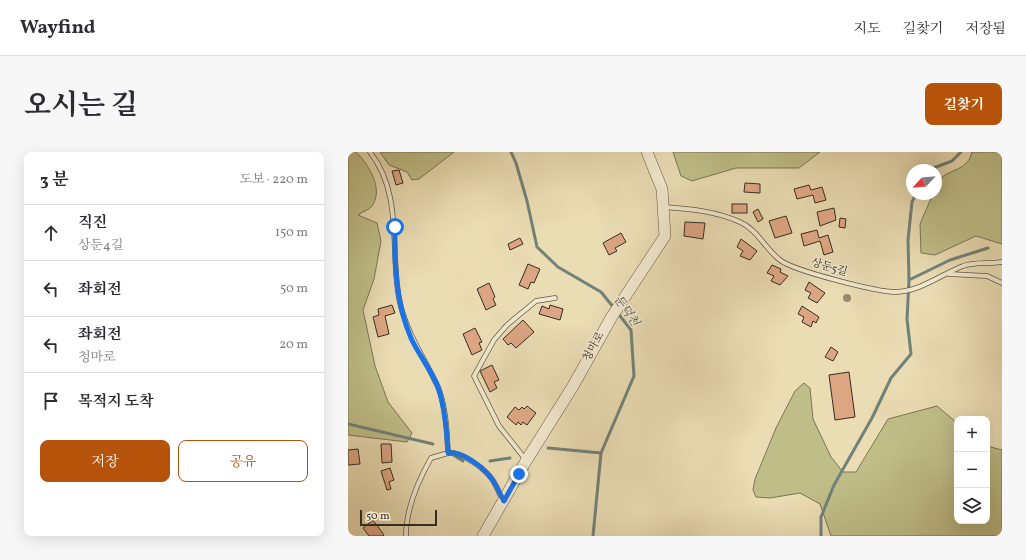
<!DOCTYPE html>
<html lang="ko">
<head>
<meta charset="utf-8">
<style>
  body { margin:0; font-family:Vollkorn,"Noto Serif KR",serif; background:#f7f7f7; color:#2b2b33 }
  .controls { position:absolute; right:12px; bottom:12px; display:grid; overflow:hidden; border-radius:8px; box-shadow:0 4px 16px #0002 }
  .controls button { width:36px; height:36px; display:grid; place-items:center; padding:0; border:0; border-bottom:1px solid #e1e1e2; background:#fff; color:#2b2b33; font:20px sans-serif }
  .compass { position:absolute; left:558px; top:12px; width:36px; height:36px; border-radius:50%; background:#fff; box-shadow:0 4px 16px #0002; rotate:244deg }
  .scale { position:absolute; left:12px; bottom:10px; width:77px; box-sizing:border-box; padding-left:4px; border:2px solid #362d23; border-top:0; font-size:11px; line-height:14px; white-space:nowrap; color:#362d23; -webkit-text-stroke:3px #f1e8ce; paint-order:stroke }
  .stop { position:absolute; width:12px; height:12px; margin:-9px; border:3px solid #1a73e8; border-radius:50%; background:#fff }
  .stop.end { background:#1a73e8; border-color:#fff; box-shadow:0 1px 4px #0008 }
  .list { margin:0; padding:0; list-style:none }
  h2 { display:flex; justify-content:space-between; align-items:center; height:52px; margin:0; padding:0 16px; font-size:17px }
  h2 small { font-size:13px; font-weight:400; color:#7c7c81 }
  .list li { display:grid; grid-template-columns:26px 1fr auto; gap:12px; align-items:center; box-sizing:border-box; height:56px; padding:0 16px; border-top:1px solid #e1e1e2 }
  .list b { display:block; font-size:15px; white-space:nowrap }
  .list p { margin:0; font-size:13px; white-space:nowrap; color:#7c7c81 }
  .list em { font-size:13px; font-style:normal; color:#7c7c81 }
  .actions { display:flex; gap:8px; padding:12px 16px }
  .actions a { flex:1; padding:9px 0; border:1px solid #b45309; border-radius:8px; text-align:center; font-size:14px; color:#b45309 }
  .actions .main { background:#b45309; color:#fff }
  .icon { flex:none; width:22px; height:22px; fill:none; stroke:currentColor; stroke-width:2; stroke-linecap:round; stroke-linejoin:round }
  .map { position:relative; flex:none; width:654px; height:384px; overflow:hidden; border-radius:8px }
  header { display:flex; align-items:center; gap:24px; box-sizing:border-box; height:56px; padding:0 20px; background:#fff; border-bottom:1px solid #e1e1e2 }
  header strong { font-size:19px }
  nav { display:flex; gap:22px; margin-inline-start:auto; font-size:14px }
  .intro { display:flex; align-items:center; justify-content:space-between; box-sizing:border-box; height:96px; padding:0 24px }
  h1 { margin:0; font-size:28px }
  .button { padding:10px 18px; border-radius:8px; background:#b45309; color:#fff; font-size:14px; font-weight:700 }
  main { display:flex; gap:24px; padding:0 24px }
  aside { flex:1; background:#fff; border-radius:8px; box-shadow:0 4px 16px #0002 }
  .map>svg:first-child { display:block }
  .green { fill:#bfbe88; stroke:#7a7656 }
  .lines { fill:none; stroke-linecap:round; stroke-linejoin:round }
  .stream { stroke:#718279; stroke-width:3 }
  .building { fill:#dda682; stroke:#362d23 }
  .service-casing { stroke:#635947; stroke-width:5.5 }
  .tertiary-casing { stroke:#635947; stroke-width:12 }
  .service { stroke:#f1e8ce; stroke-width:4 }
  .tertiary { stroke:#f1e8ce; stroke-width:11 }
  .tree { fill:#968c6f }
  .route { stroke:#1a73e8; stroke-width:5 }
  .labels { text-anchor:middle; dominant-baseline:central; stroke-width:3; stroke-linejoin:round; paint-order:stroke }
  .street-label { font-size:11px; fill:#362d23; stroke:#f1e8ce }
  .water-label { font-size:12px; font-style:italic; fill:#4f5047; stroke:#f1e8ce }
</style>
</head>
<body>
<header>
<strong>Wayfind</strong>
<nav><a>지도</a><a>길찾기</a><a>저장됨</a></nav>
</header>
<div class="intro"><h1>오시는 길</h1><a class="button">길찾기</a></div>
<main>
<aside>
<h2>3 분<small>도보 · 220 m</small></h2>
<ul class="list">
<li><svg class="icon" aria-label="ahead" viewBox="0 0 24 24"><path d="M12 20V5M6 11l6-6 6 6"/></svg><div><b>직진</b><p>상둔4길</p></div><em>150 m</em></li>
<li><svg class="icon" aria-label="left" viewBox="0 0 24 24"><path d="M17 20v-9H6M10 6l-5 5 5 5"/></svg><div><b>좌회전</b></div><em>50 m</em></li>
<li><svg class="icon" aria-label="left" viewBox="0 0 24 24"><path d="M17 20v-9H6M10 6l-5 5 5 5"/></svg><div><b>좌회전</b><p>청마로</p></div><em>20 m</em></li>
<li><svg class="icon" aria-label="arrive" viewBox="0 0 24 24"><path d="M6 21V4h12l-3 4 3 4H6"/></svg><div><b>목적지 도착</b></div></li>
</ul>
<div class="actions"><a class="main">저장</a><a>공유</a></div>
</aside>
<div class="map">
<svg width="654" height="384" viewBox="0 0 654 384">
  <rect width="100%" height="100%" fill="#eadcb3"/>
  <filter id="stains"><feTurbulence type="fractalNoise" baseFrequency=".005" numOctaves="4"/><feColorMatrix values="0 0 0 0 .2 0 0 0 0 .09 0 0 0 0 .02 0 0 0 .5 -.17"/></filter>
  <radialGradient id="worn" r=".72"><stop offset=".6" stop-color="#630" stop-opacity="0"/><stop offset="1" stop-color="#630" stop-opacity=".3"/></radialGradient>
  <!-- green -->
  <g class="green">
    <path d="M0,0H8C21,13 36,37 24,54C21,58 14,60 10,63L29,71L33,89L26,127L15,158L27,214L40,250L64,281L59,290L0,283Z"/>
    <path d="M32,0H106L71,27L64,28L59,20L41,13Z"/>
    <path d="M325,0H472L451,16H388L344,29L333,24Z"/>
    <path d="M624,0H654V92L628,84L587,103L573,101L572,72L585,42H588C588,17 609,23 620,9C622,7 623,3 624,0Z"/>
    <path d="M456,231L462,236L465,267L483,305L495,320H508L540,267L589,254L609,271V369H639V294L654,298V384H483L472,352L452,341L422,346L408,345L405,338L407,327L428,276L447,239Z"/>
  </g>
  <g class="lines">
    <!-- stream -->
    <g class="stream">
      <path d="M163,0L168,11L179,49L189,95L210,115L253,140L266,156"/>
      <path d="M580,18L604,9L613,0"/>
      <path d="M561,128L602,108L640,96"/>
      <path d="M0,272L85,292"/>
      <path d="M200,296L253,301"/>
      <path d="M102,301L115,309"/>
      <path d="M142,309L162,306"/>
      <path d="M245,384L253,301L286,224L283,178L269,160"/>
      <path d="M473,384V365L486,333L524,266L543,226L563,202L559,167L561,128L560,88L564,50L568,42"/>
    </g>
  </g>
  <!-- building -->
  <g class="building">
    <path d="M51,18L55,31L48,33L44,19Z"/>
    <path d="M397,31L412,32V41L396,40Z"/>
    <path d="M461,33L463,38L474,35L478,48L467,51L465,43L449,47L446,37Z"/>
    <rect x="384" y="52" width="15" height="9"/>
    <path d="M486,56L488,68L472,74L469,60Z"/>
    <path d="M410,57L415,67L410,70L405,60Z"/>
    <path d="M438,64L444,81L427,86L421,69Z"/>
    <path d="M492,66L498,67L497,76L491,75Z"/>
    <path d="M337,70L357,71L355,87L336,84Z"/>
    <path d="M469,78L471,86L480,83L485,100L476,103L472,89L456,94L453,82Z"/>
    <path d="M273,81L278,90L267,96L269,99L261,103L255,91Z"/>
    <path d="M172,86L175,92L162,98L160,92Z"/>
    <path d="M393,87L409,99L402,108L392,104L395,99L389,95Z"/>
    <path d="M180,112L192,117L186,131L183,130L180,137L171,133Z"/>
    <path d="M424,113L433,117L432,120L440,124L432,133L423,129L426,124L419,121Z"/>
    <path d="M461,130L477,141L469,151L460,146L463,141L457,138Z"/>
    <path d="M141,131L147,145L145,147L148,153L138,158L129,137Z"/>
    <path d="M44,153L47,161L37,164L41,182L30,185L25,165L31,163L30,157Z"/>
    <path d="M202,153L215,157L212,168L191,162L194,154L201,157Z"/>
    <path d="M454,154L471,165L468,171L465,169L463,175L454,170L456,165L450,162Z"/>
    <path d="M175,168L186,180L168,196L163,191L160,193L155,187Z"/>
    <path d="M127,176L134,190L131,191L134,198L124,203L115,182Z"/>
    <path d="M483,195L490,200L485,209L477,205Z"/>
    <path d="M144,213L151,228L146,230L149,236L142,240L132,219Z"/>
    <path d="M501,220L507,265L487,268L481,223Z"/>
    <path d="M179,254L188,261L179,273L175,270L173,273L170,270L168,273L159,265L167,255L171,258L174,255L176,257Z"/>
    <path d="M33,292H43L44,310L34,311Z"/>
    <path d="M10,297L12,312L0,313V298Z"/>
    <path d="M42,316L46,328L41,330L43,337L39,338L33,319Z"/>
    <path d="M25,368L36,383L35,384H21L15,376Z"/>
  </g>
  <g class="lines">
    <defs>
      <g id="service">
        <path d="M22,0C55,42 42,98 51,146C57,179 76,205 90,235C98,255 99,280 100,301L83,306C70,329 58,358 58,384"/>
        <path d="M316,55C343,57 367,59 392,70C410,78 417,97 432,108C446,119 529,140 548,140C573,139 592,123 615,114C626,110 642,112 654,110"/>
        <path d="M601,122L639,124L654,131"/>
        <path d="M100,301C113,299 137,317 144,327C148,333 151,340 154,347"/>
        <path d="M178,308L151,274L126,224L146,188L159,173L188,149L207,146"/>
      </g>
      <path id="tertiary" d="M135,384L178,309L225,234L263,166L317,84L314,37L299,0"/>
    </defs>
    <!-- service casing -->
    <use href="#service" class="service-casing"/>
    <!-- tertiary casing -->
    <use href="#tertiary" class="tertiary-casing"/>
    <!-- service -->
    <use href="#service" class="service"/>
    <!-- tertiary -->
    <use href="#tertiary" class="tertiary"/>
  </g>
  <!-- trees -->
  <circle class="tree" cx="499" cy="146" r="4"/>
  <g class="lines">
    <!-- route -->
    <path class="route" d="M47,75C46,113 48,151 63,186C71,204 85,219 91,238C97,258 99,280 100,301C114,299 135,315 143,326C148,332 152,342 156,349L171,322"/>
  </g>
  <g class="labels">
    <!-- street labels -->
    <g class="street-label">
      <text transform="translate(481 116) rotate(16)">상둔5길</text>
      <text transform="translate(246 195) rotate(-61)">청마로</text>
    </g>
    <!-- water labels -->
    <g class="water-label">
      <text transform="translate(278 159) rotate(55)">둔덕천</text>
    </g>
  </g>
  <rect width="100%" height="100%" filter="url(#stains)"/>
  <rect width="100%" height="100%" fill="url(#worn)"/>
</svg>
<div class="controls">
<button>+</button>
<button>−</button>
<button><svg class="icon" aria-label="layers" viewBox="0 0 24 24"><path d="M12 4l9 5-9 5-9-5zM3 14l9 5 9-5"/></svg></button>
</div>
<svg class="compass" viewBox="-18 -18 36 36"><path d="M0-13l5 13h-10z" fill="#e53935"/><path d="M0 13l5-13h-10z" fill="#7c7c81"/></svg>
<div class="scale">50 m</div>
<div class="stop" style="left:47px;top:75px"></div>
<div class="stop end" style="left:171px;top:322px"></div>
</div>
</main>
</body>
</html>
